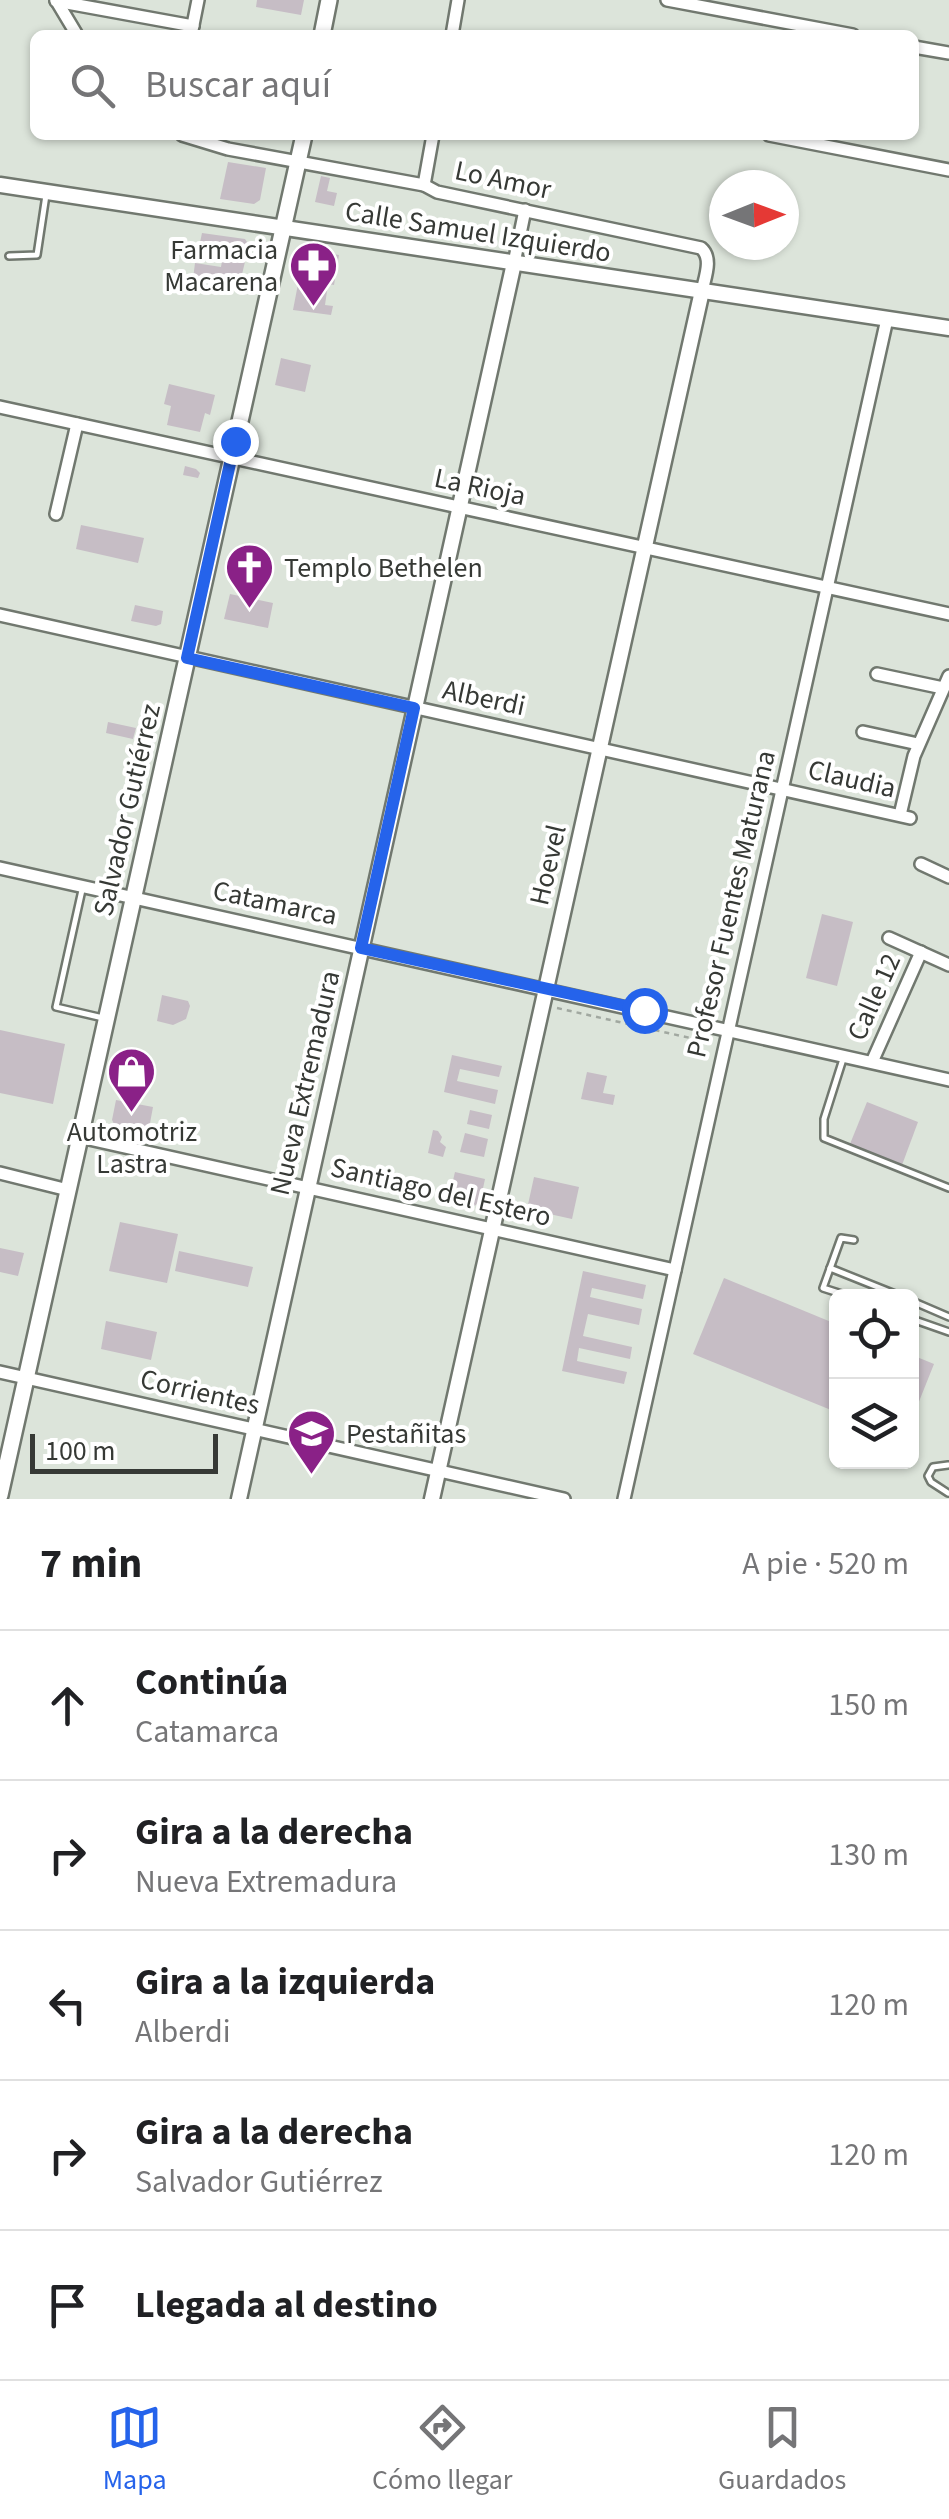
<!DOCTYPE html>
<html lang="es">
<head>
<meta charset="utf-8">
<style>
  body { margin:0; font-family:"Source Sans 3",sans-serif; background:#f6f6f6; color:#202124 }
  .controls { position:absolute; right:30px; bottom:30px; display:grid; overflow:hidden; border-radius:15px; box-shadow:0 2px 8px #0004 }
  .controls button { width:90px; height:90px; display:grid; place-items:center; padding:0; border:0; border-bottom:2px solid #e0e0e0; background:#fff; color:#202124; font:50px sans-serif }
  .compass { position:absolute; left:709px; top:170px; width:90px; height:90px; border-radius:50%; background:#fff; box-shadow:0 2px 8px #0004; rotate:89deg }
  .scale { position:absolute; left:30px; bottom:25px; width:188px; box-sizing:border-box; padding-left:10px; border:5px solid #363935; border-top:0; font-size:28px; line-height:35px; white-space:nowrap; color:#363935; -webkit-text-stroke:8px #fff; paint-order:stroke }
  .stop { position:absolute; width:30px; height:30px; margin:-22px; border:8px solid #2563eb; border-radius:50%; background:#fff }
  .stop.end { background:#2563eb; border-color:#fff; box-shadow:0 2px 10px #0008 }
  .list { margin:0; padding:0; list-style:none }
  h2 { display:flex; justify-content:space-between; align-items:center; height:130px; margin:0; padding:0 40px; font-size:42px }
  h2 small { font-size:32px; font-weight:400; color:#757577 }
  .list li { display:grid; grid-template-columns:65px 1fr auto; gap:30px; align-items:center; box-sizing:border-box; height:150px; padding:0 40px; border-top:2px solid #e0e0e0 }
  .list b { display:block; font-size:38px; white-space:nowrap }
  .list p { margin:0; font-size:32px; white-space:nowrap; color:#757577 }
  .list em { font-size:32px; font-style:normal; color:#757577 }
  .icon { flex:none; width:55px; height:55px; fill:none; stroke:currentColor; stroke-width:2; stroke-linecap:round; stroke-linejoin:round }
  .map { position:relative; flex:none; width:949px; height:1499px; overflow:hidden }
  .search { position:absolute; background:#fff; box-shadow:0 2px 8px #0004; left:30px; right:30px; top:30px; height:110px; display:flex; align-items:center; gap:25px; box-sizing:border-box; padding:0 35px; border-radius:15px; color:#757577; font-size:38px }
  .sheet { height:880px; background:#fff }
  nav { display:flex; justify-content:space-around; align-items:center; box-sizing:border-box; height:140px; border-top:2px solid #e0e0e0; background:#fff; font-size:28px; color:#757577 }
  nav a { display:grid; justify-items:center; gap:5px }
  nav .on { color:#2563eb }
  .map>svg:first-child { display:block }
  .building { fill:#c6bdc5 }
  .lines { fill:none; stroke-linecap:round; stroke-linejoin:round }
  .service-casing { stroke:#71786f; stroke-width:10 }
  .minor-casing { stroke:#71786f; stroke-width:16 }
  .tertiary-casing { stroke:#71786f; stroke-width:19 }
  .secondary-casing { stroke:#71786f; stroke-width:20 }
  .path { stroke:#a1a8a0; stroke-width:2.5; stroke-dasharray:5 5; stroke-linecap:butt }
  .service { stroke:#fff; stroke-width:5 }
  .minor { stroke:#fff; stroke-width:11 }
  .tertiary { stroke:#fff; stroke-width:14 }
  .secondary { stroke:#fff; stroke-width:15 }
  .route { stroke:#2563eb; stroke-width:12 }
  .labels { text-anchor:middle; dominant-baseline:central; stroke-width:8; stroke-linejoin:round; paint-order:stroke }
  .street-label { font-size:28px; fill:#363935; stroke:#fff }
  .poi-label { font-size:28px; fill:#363935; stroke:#fff; text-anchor:start }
</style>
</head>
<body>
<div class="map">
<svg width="949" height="1499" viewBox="0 0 949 1499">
  <rect width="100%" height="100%" fill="#dce4da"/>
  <!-- building -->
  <g class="building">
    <path d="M257,0H304L301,15L256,7Z"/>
    <path d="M228,162L266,168L260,200L254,204L220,199Z"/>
    <path d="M321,176L330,178L327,191L337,193L334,206L315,202Z"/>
    <path d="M202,233L245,239L249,245L239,287L193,279L195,263L221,267L223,255L198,252Z"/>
    <path d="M310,250L339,255L334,285L328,284L325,305L333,306L331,315L293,310L304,253Z"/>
    <path d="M281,358L311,365L305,392L275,385Z"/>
    <path d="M169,384L215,395L210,415L205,413L200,432L167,425L171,406L164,404Z"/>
    <path d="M185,466L196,469L200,473L198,478L183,475Z"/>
    <path d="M81,525L144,538L138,563L76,549Z"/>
    <path d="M230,594L273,603L268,628L224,619Z"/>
    <path d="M135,605L163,611L161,624L156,626L131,621Z"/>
    <path d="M108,722L136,728L133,739L106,733Z"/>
    <path d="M822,914L853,922L837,986L806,978Z"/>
    <path d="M162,995L188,1001L190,1006L186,1019L173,1025L157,1021Z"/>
    <path d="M0,1030L65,1044L53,1104L0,1093Z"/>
    <path d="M452,1055L502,1066L499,1077L460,1069L457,1081L498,1090L495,1104L444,1092Z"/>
    <path d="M587,1072L607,1076L603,1093L615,1095L613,1105L581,1099Z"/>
    <path d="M116,1100L153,1107L148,1134L116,1128L112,1120Z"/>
    <path d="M867,1102L918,1122L902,1165L850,1144Z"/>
    <path d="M470,1110L492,1115L489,1129L467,1124Z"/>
    <path d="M433,1130L438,1131L442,1137L440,1142L446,1147L443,1157L428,1153Z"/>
    <path d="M465,1133L488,1139L484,1157L460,1152Z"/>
    <path d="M455,1172L485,1179L480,1202L473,1207L448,1201Z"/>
    <path d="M534,1177L579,1187L572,1219L527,1209Z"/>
    <path d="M120,1222L178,1234L167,1283L109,1271Z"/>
    <path d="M0,1248L24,1253L18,1276L0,1272Z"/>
    <path d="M179,1251L253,1267L248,1287L175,1271Z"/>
    <path d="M583,1271L646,1285L643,1299L592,1288L590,1297L642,1309L639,1325L588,1314L583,1336L632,1347L630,1359L579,1348L577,1361L627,1372L624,1384L562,1371Z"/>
    <path d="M724,1278L836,1324V1412L693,1354Z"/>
    <path d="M106,1321L157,1332L151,1360L101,1349Z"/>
    <path d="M912,1355L934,1364L912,1419Z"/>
  </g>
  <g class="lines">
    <defs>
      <g id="service">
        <path d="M9,256L37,255L46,195"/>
        <path d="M82,890L56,1007L103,1018"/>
        <path d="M843,1059L824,1119V1138L949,1188"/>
        <path d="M830,1268L900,1296"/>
        <path d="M848,1296L823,1288L841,1238L854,1240"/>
        <path d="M912,1301L949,1317"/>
        <path d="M912,1319L949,1332"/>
        <path d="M948,1493L931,1482L928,1476L933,1467L948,1465"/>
      </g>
      <g id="minor">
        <path d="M56,0L77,35"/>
        <path d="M667,0L853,35"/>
        <path d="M56,1L193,26"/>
        <path d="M191,35L198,0"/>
        <path d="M452,35L458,0"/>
        <path d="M914,47L949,53"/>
        <path d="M182,135L228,149L424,185L437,192L701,248C713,258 705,277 702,291"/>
        <path d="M769,135L949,170"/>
        <path d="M424,185L433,135"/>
        <path d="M514,263L525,210"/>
        <path d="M0,407L949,614"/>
        <path d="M56,514L77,424"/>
        <path d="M0,615L910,818"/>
        <path d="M877,674L943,688"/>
        <path d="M863,732L918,744"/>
        <path d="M900,815L914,756L949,676"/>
        <path d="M921,864L949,877"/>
        <path d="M0,868L949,1080"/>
        <path d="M889,938L949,965"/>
        <path d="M872,1062L921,952"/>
        <path d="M80,1137L675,1270"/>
        <path d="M0,1173L68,1190"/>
        <path d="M0,1372L564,1499"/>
        <path d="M624,1499L887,319"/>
      </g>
      <g id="tertiary">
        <path d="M0,185L949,328"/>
        <path d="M239,1499L514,263"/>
        <path d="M432,1499L702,291"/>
      </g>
      <g id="secondary">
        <path d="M322,35L329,0"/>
        <path d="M0,1495L304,135"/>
      </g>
    </defs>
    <!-- service casing -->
    <use href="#service" class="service-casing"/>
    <!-- minor casing -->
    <use href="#minor" class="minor-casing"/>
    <!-- tertiary casing -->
    <use href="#tertiary" class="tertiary-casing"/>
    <!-- secondary casing -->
    <use href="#secondary" class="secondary-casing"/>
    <!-- path -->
    <path class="path" d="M557,1008L708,1042"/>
    <!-- service -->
    <use href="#service" class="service"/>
    <!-- minor -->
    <use href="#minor" class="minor"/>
    <!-- tertiary -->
    <use href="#tertiary" class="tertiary"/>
    <!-- secondary -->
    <use href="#secondary" class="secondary"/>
  </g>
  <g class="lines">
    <!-- route -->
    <path class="route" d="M235,441L187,658L414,708L361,948L644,1010"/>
  </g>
  <!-- icons -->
  <defs>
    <symbol id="pharmacy-pin" viewBox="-11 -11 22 30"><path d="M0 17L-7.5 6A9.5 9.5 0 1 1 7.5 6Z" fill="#8a2187" stroke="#fff"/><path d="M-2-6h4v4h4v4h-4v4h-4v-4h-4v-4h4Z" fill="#fff"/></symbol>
    <symbol id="church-pin" viewBox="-11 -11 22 30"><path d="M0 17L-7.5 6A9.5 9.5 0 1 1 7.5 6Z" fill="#8a2187" stroke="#fff"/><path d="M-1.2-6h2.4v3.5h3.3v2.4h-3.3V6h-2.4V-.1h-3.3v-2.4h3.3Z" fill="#fff"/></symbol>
    <symbol id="shop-pin" viewBox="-11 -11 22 30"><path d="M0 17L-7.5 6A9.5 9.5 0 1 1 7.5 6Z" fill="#8a2187" stroke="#fff"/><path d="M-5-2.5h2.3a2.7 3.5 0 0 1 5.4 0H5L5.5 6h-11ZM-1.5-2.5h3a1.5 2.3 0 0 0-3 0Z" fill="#fff"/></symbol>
    <symbol id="school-pin" viewBox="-11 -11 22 30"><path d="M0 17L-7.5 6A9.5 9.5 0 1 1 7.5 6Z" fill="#8a2187" stroke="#fff"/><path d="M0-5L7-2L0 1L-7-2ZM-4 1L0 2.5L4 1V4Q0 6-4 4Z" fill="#fff"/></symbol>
  </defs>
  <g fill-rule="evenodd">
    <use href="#pharmacy-pin" x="286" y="238" width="55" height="75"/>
    <use href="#church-pin" x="222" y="540" width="55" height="75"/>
    <use href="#shop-pin" x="104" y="1044" width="55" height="75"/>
    <use href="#school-pin" x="284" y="1406" width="55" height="75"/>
  </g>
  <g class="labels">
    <!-- street labels -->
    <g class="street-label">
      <text transform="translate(503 180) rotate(12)">Lo Amor</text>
      <text transform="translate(478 232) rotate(9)">Calle Samuel Izquierdo</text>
      <text transform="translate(480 487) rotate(12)">La Rioja</text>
      <text transform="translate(484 698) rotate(12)">Alberdi</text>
      <text transform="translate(852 779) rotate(13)">Claudia</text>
      <text transform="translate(127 810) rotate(-77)">Salvador Gutiérrez</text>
      <text transform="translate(548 865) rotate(-77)">Hoevel</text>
      <text transform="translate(275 903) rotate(12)">Catamarca</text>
      <text transform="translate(731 904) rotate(-77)">Profesor Fuentes Maturana</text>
      <text transform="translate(874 997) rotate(-66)">Calle 12</text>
      <text transform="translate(305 1083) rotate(-77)">Nueva Extremadura</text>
      <text transform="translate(441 1192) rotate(13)">Santiago del Estero</text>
      <text transform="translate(200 1392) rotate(13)">Corrientes</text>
    </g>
    <!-- poi labels -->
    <g class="poi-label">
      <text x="278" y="250" text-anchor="end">Farmacia<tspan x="278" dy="32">Macarena</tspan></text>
      <text x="284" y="568">Templo Bethelen</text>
      <text x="132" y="1132" text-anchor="middle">Automotriz<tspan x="132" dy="32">Lastra</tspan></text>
      <text x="346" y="1434">Pestañitas</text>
    </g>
  </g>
</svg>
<div class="controls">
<button><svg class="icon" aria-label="locate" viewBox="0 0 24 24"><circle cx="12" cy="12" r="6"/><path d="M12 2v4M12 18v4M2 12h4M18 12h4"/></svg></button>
<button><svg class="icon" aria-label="layers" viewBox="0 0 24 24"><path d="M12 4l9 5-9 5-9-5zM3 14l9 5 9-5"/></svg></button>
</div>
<svg class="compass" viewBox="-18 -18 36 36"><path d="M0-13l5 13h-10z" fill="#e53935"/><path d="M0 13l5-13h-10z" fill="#757577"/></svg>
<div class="scale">100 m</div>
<div class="stop" style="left:644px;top:1010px"></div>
<div class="stop end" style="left:235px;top:441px"></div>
<div class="search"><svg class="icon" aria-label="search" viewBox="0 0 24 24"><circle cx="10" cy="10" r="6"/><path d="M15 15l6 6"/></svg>Buscar aquí</div>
</div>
<section class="sheet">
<h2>7 min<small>A pie · 520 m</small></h2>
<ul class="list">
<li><svg class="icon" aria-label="ahead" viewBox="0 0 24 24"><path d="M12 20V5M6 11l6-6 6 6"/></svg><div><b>Continúa</b><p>Catamarca</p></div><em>150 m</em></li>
<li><svg class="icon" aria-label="right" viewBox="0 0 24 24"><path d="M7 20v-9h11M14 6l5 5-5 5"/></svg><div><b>Gira a la derecha</b><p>Nueva Extremadura</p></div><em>130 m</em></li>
<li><svg class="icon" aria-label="left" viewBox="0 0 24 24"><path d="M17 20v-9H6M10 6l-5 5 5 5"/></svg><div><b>Gira a la izquierda</b><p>Alberdi</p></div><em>120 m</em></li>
<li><svg class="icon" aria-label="right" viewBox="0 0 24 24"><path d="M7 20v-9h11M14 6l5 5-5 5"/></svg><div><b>Gira a la derecha</b><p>Salvador Gutiérrez</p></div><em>120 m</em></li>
<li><svg class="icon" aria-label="arrive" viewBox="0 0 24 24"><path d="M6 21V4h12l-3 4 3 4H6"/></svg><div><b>Llegada al destino</b></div></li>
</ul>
</section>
<nav>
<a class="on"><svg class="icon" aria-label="map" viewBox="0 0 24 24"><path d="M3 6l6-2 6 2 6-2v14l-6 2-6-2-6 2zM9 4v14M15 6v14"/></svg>Mapa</a>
<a><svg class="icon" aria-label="directions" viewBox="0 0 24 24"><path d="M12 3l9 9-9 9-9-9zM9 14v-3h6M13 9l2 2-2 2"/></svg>Cómo llegar</a>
<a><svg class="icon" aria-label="saved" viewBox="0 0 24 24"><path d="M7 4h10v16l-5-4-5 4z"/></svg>Guardados</a>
</nav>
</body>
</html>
